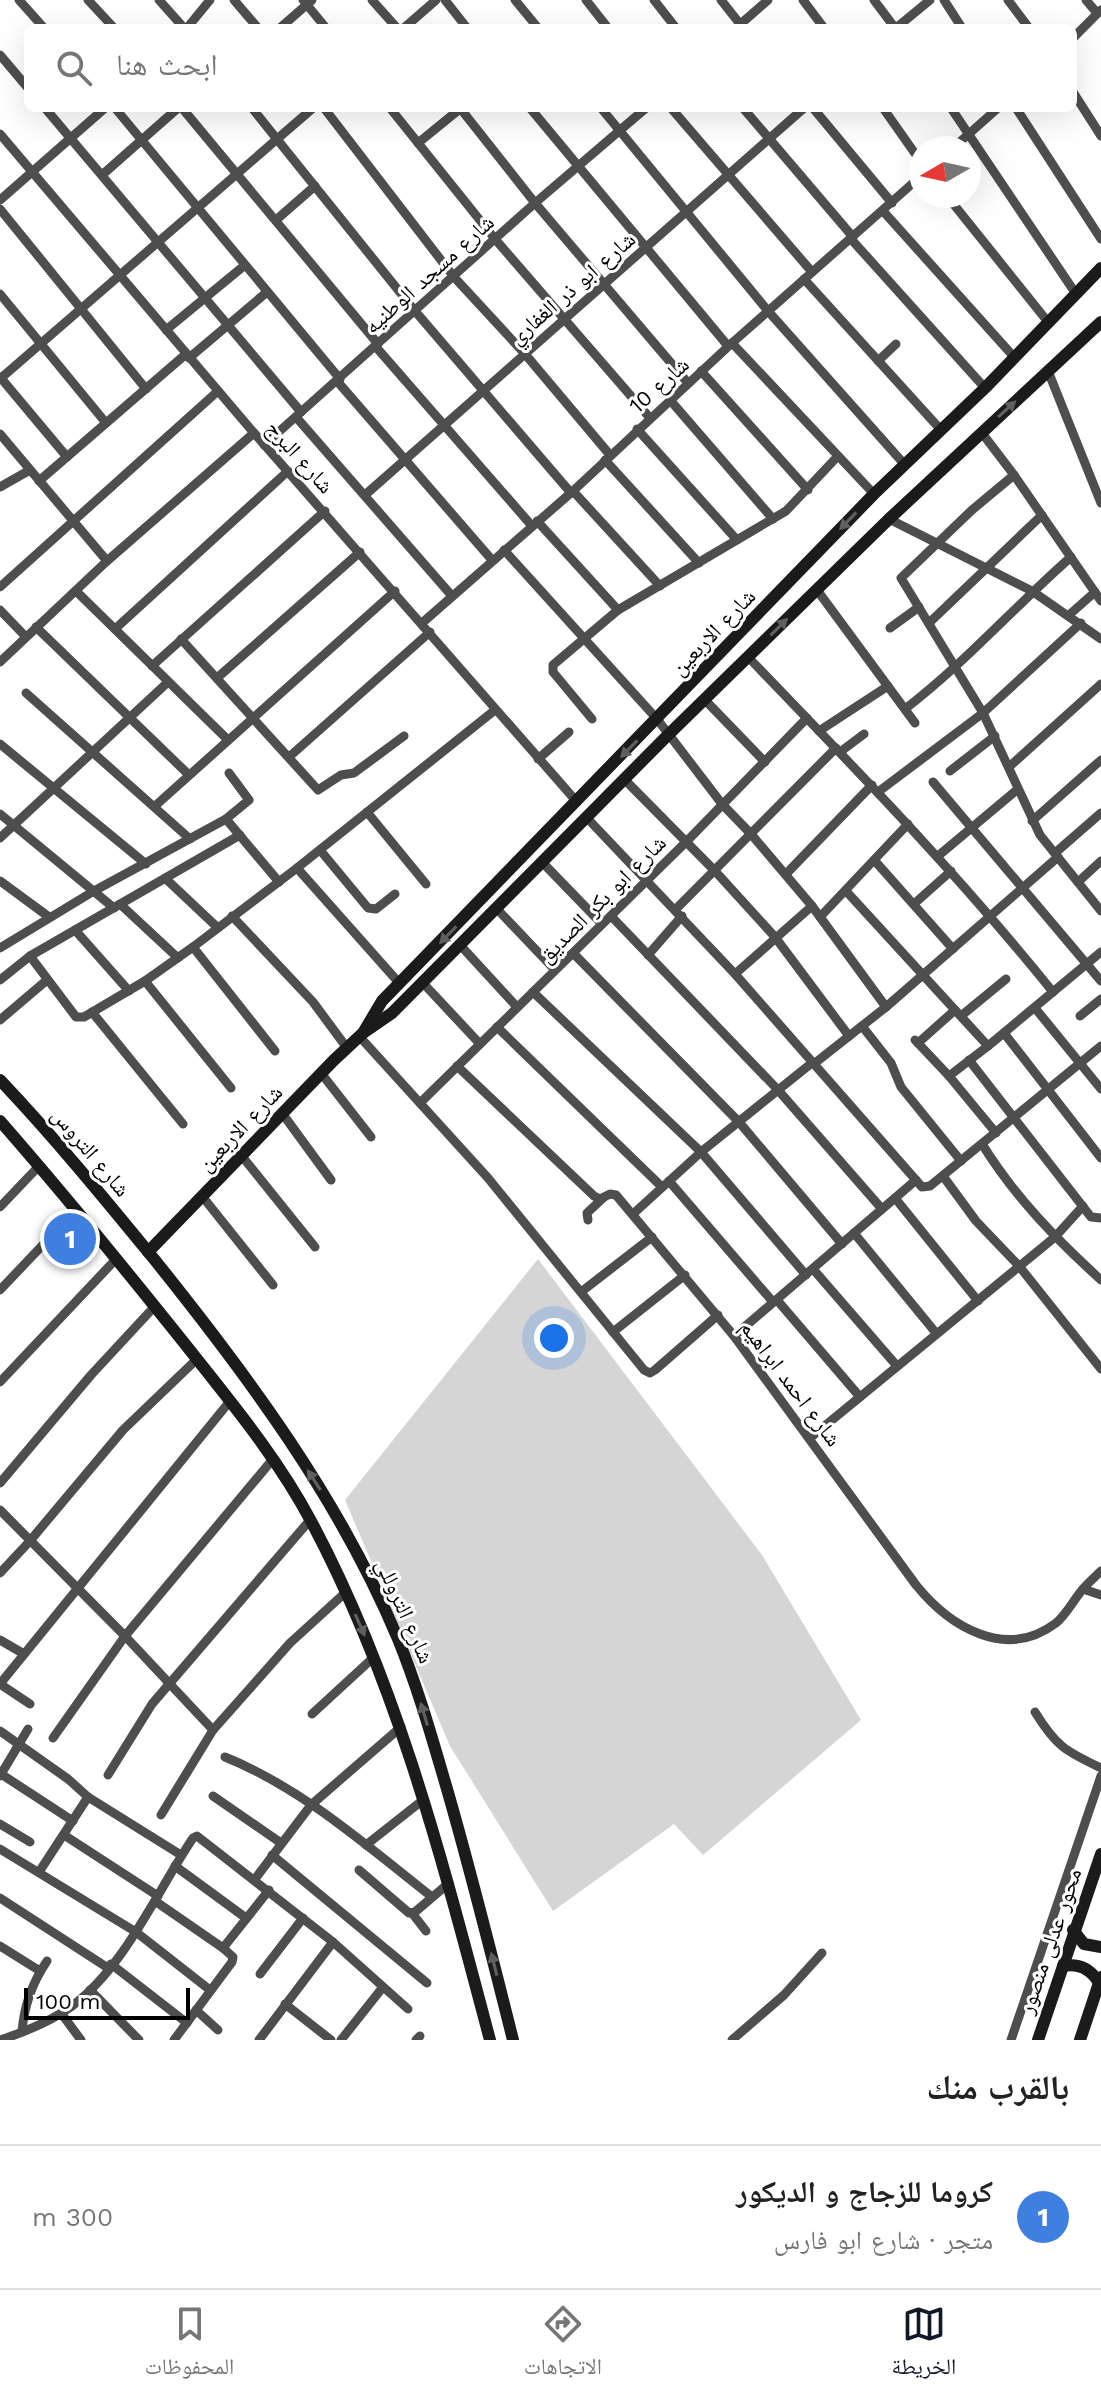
<!DOCTYPE html>
<html lang="ar">
<head>
<meta charset="utf-8">
<style>
  body { margin:0; font-family:"Work Sans","Noto Naskh Arabic",sans-serif; background:#f2f2f2; color:#222; direction:rtl }
  .compass { position:absolute; left:909px; top:136px; width:72px; height:72px; border-radius:50%; background:#fff; box-shadow:0 8px 32px #0002; rotate:261deg }
  .scale { position:absolute; left:24px; bottom:20px; width:166px; box-sizing:border-box; padding-left:8px; border:4px solid #000; border-top:0; font-size:22px; line-height:28px; white-space:nowrap; color:#000; -webkit-text-stroke:6px #fff; paint-order:stroke }
  .you { position:absolute; left:554px; top:1338px; width:28px; height:28px; margin:-20px; border:6px solid #fff; border-radius:50%; background:#1a73e8; box-shadow:0 0 0 12px #1a73e833 }
  .badge { display:grid; place-items:center; width:52px; height:52px; border-radius:50%; background:#111827; color:#fff; font-size:26px; font-weight:700 }
  .pin { position:absolute; translate:-50% -50%; border:4px solid #fff; box-shadow:0 2px 8px #0006 }
  .list { margin:0; padding:0; list-style:none }
  h2 { display:flex; justify-content:space-between; align-items:center; height:104px; margin:0; padding:0 32px; font-size:34px }
  h2 small { font-size:26px; font-weight:400; color:#767676 }
  .list li { display:grid; grid-template-columns:52px 1fr auto; gap:24px; align-items:center; box-sizing:border-box; height:144px; padding:0 32px; border-top:2px solid #e0e0e0 }
  .list b { display:block; font-size:30px; white-space:nowrap }
  .list p { margin:0; font-size:26px; white-space:nowrap; color:#767676 }
  .list em { font-size:26px; font-style:normal; color:#767676 }
  .icon { flex:none; width:44px; height:44px; fill:none; stroke:currentColor; stroke-width:2; stroke-linecap:round; stroke-linejoin:round }
  .map { position:relative; flex:none; width:1101px; height:2040px; overflow:hidden; direction:ltr }
  .search { position:absolute; background:#fff; box-shadow:0 8px 32px #0002; left:24px; right:24px; top:24px; height:88px; display:flex; align-items:center; gap:20px; box-sizing:border-box; padding:0 28px; border-radius:12px; color:#767676; font-size:30px }
  .sheet { height:248px; background:#fff }
  nav { display:flex; justify-content:space-around; align-items:center; box-sizing:border-box; height:112px; border-top:2px solid #e0e0e0; background:#fff; font-size:22px; color:#767676 }
  nav a { display:grid; justify-items:center; gap:4px }
  nav .on { color:#111827 }
  .map>svg:first-child { display:block }
  .green { fill:#d5d5d5 }
  .lines { fill:none; stroke-linecap:round; stroke-linejoin:round }
  .street { stroke:#4e4e4e; stroke-width:9 }
  .secondary { stroke:#1b1b1b; stroke-width:12 }
  .oneway { fill:#5f5f5f }
  .labels { text-anchor:middle; dominant-baseline:central; stroke-width:6; stroke-linejoin:round; paint-order:stroke }
  .street-label { font-size:22px; fill:#000; stroke:#fff }
</style>
</head>
<body>
<div class="map">
<svg width="1101" height="2040" viewBox="0 0 1101 2040">
  <rect width="100%" height="100%" fill="#fff"/>
  <!-- green -->
  <path class="green" d="M538,1259L762,1555L861,1720L703,1855L674,1824L553,1911L450,1746L345,1500Z"/>
  <g class="lines">
    <!-- street -->
    <g class="street">
      <path d="M19,0L44,28"/>
      <path d="M88,0L114,28"/>
      <path d="M159,0L184,28"/>
      <path d="M234,0L258,28"/>
      <path d="M303,0L326,28"/>
      <path d="M372,0L397,28"/>
      <path d="M445,0L467,28"/>
      <path d="M515,0L538,28"/>
      <path d="M586,0L608,28"/>
      <path d="M654,0L676,28"/>
      <path d="M721,0L740,24"/>
      <path d="M803,0L824,28"/>
      <path d="M874,0L895,28"/>
      <path d="M944,0L962,28"/>
      <path d="M1008,0L1029,28"/>
      <path d="M1086,0L1097,13"/>
      <path d="M187,28L210,0"/>
      <path d="M280,28L312,0"/>
      <path d="M404,28L436,0"/>
      <path d="M736,28L768,0"/>
      <path d="M896,28L930,0"/>
      <path d="M1073,38L1101,10"/>
      <path d="M0,55L28,88"/>
      <path d="M1073,92L1101,136"/>
      <path d="M45,108L301,412"/>
      <path d="M115,108L340,379"/>
      <path d="M182,108L378,344"/>
      <path d="M252,108L415,311L571,493"/>
      <path d="M324,108L454,277L525,354L610,455"/>
      <path d="M390,108L495,239L650,418"/>
      <path d="M460,108L535,203L688,383"/>
      <path d="M530,108L728,346"/>
      <path d="M601,108L768,311L905,465"/>
      <path d="M671,108L812,272"/>
      <path d="M743,108L853,237"/>
      <path d="M813,108L892,203"/>
      <path d="M883,108L921,162"/>
      <path d="M951,108L1076,294"/>
      <path d="M1016,108L1101,239"/>
      <path d="M0,134L254,433L577,802"/>
      <path d="M418,143L461,108"/>
      <path d="M953,148L998,108"/>
      <path d="M102,175L178,108"/>
      <path d="M947,196L1048,322"/>
      <path d="M0,200L105,108"/>
      <path d="M0,209L146,389"/>
      <path d="M883,211L1014,357"/>
      <path d="M276,220L315,186"/>
      <path d="M851,239L985,388"/>
      <path d="M804,279L941,430"/>
      <path d="M0,294L106,423"/>
      <path d="M166,330L245,265"/>
      <path d="M732,343L874,494"/>
      <path d="M376,347L532,526"/>
      <path d="M189,358L267,292"/>
      <path d="M878,361L896,344"/>
      <path d="M701,371L808,490"/>
      <path d="M1048,371L1101,503"/>
      <path d="M0,377L67,457"/>
      <path d="M1,378L313,108"/>
      <path d="M337,381L492,560"/>
      <path d="M670,400L773,519"/>
      <path d="M296,417L452,596"/>
      <path d="M637,429L737,540"/>
      <path d="M982,433L1014,475L1101,601"/>
      <path d="M0,434L107,561"/>
      <path d="M264,445L535,203L646,108"/>
      <path d="M605,460L699,563"/>
      <path d="M1014,475L972,510L901,578L983,713L1040,835L1101,911"/>
      <path d="M39,481L186,354"/>
      <path d="M0,487L30,470"/>
      <path d="M573,491L660,586"/>
      <path d="M365,495L804,108"/>
      <path d="M889,519L1032,591L1101,639"/>
      <path d="M537,521L618,610"/>
      <path d="M504,550L657,719L722,804L751,834L812,906L886,1007"/>
      <path d="M0,587L218,391"/>
      <path d="M817,590L915,723"/>
      <path d="M76,591L228,740"/>
      <path d="M0,610L26,637"/>
      <path d="M1069,615L1095,592"/>
      <path d="M422,623L573,491L732,343L921,176"/>
      <path d="M929,623L1042,515"/>
      <path d="M36,627L189,775"/>
      <path d="M890,628L919,607"/>
      <path d="M115,629L288,471"/>
      <path d="M181,639L318,790L341,775L354,773L404,736"/>
      <path d="M749,658C854,767 958,874 1053,992"/>
      <path d="M0,662L107,561L254,433"/>
      <path d="M152,666L325,511"/>
      <path d="M217,678L360,552"/>
      <path d="M26,693L190,839"/>
      <path d="M705,700L765,762"/>
      <path d="M905,709C965,663 1014,607 1071,557"/>
      <path d="M592,719L553,672V665L618,610L786,511L837,457"/>
      <path d="M819,731L888,686"/>
      <path d="M0,744L146,864"/>
      <path d="M840,752L864,734"/>
      <path d="M289,757L430,632"/>
      <path d="M538,759L569,732"/>
      <path d="M1009,767L1101,684"/>
      <path d="M950,771L995,736"/>
      <path d="M229,773L249,800L226,819L279,882"/>
      <path d="M625,780L715,871L775,937L849,1036"/>
      <path d="M933,782L1101,981"/>
      <path d="M878,792L983,713L1081,623"/>
      <path d="M155,806L395,591"/>
      <path d="M367,812L426,884"/>
      <path d="M0,814L114,908"/>
      <path d="M587,818L735,974L922,1187L930,1186L1101,1046"/>
      <path d="M1032,821L1101,760"/>
      <path d="M0,838L168,682"/>
      <path d="M320,850L368,908L376,909L395,894"/>
      <path d="M1055,853L1101,813"/>
      <path d="M938,856L1018,789"/>
      <path d="M875,861L953,949"/>
      <path d="M542,862L602,924"/>
      <path d="M297,868L400,984"/>
      <path d="M786,874L872,785"/>
      <path d="M165,878L218,928"/>
      <path d="M0,881L49,917"/>
      <path d="M1078,882L1101,861"/>
      <path d="M846,891L988,1046"/>
      <path d="M915,903L951,871"/>
      <path d="M120,904L178,958"/>
      <path d="M497,909L555,970"/>
      <path d="M676,909L836,748"/>
      <path d="M232,916L313,1002L347,1048"/>
      <path d="M611,916L778,1090L882,1209"/>
      <path d="M820,917L908,824"/>
      <path d="M75,930L129,991"/>
      <path d="M461,946L517,1007"/>
      <path d="M193,947L275,1051"/>
      <path d="M0,948L94,891L226,819"/>
      <path d="M573,953L739,1122L842,1244"/>
      <path d="M648,955L682,916"/>
      <path d="M30,956L76,1017H84L145,981L193,947L297,868L495,710"/>
      <path d="M735,974L812,906"/>
      <path d="M0,980L30,956L240,835"/>
      <path d="M145,981L231,1088"/>
      <path d="M423,983L480,1044"/>
      <path d="M533,992L701,1152L806,1275"/>
      <path d="M1035,1008L1101,1089"/>
      <path d="M92,1012L183,1124"/>
      <path d="M961,1016L1006,979"/>
      <path d="M1080,1016L1101,999"/>
      <path d="M0,1020L47,980"/>
      <path d="M862,1026L891,1063L901,1087L961,1161"/>
      <path d="M497,1027L662,1187"/>
      <path d="M1004,1033L1101,1158"/>
      <path d="M359,1036L488,1178L644,1370L650,1373L655,1370L718,1315"/>
      <path d="M915,1040L949,1076L996,1133"/>
      <path d="M918,1043L955,1010"/>
      <path d="M969,1060L1091,1217L1101,1218"/>
      <path d="M815,1063L886,1007L1058,857"/>
      <path d="M457,1066L594,1196L600,1199L610,1194L616,1195L734,1336L916,1585C950,1627 1006,1661 1056,1623C1067,1614 1074,1599 1083,1589C1089,1582 1095,1577 1101,1571"/>
      <path d="M321,1073L371,1137"/>
      <path d="M949,1076L988,1046L1101,952"/>
      <path d="M420,1103L686,842L807,718"/>
      <path d="M282,1113L331,1180"/>
      <path d="M982,1144C1015,1197 1055,1238 1101,1280"/>
      <path d="M241,1155L315,1247"/>
      <path d="M943,1176L976,1221L1019,1266L1101,1369"/>
      <path d="M669,1181L773,1302"/>
      <path d="M202,1196L273,1285"/>
      <path d="M895,1198L978,1301"/>
      <path d="M0,1207L39,1166"/>
      <path d="M633,1214L701,1152L813,1062"/>
      <path d="M588,1220L587,1213L603,1198"/>
      <path d="M854,1233L936,1333"/>
      <path d="M813,1269L897,1366"/>
      <path d="M0,1290L76,1210"/>
      <path d="M581,1292L652,1237"/>
      <path d="M777,1300L860,1397"/>
      <path d="M613,1332L685,1275"/>
      <path d="M734,1336L916,1180"/>
      <path d="M0,1382L117,1258"/>
      <path d="M810,1438L1055,1237L1083,1206"/>
      <path d="M0,1483L91,1375L155,1306"/>
      <path d="M0,1510L125,1636L213,1730"/>
      <path d="M0,1573L29,1542L123,1430L197,1359"/>
      <path d="M1083,1589L1101,1595"/>
      <path d="M0,1640L24,1654"/>
      <path d="M0,1684L230,1401"/>
      <path d="M0,1684L30,1704"/>
      <path d="M1035,1712C1056,1746 1065,1751 1101,1768"/>
      <path d="M312,1714L374,1657"/>
      <path d="M0,1731L68,1779L88,1797L181,1855"/>
      <path d="M53,1738L125,1636L273,1459"/>
      <path d="M225,1757C302,1788 367,1846 432,1897"/>
      <path d="M1,1774L73,1821"/>
      <path d="M108,1775L152,1704L310,1520"/>
      <path d="M0,1776L28,1729"/>
      <path d="M213,1796L281,1843"/>
      <path d="M161,1815L213,1730L290,1643L346,1592"/>
      <path d="M0,1824L30,1842"/>
      <path d="M64,1835L158,1896"/>
      <path d="M366,1845L423,1800"/>
      <path d="M0,1849L136,1932L210,1990"/>
      <path d="M272,1855L427,1983"/>
      <path d="M175,1866L246,1918"/>
      <path d="M359,1870L409,1913L415,1912L449,1883"/>
      <path d="M39,1872L88,1797"/>
      <path d="M255,1879L311,1805L401,1727"/>
      <path d="M0,1898L108,1968"/>
      <path d="M155,1901L223,1948"/>
      <path d="M412,1913L426,1931"/>
      <path d="M0,1946L40,1971"/>
      <path d="M111,1964L187,2023"/>
      <path d="M260,1974L303,1918"/>
      <path d="M90,1990L139,2040"/>
      <path d="M285,2004L331,2040"/>
      <path d="M196,2010L218,2030"/>
      <path d="M61,2013L81,2040"/>
      <path d="M22,2032C24,2005 32,1983 47,1961"/>
      <path d="M0,2040C25,2032 51,2021 72,2006C125,1967 157,1891 193,1838L197,1836L333,1942L408,2009"/>
      <path d="M174,2040L232,1962L233,1957L223,1948L269,1890"/>
      <path d="M259,2040L333,1942"/>
      <path d="M341,2040L383,1987"/>
      <path d="M416,2040L420,2036"/>
      <path d="M732,2040L784,1995L822,1953"/>
      <path d="M1011,2040L1101,1776"/>
    </g>
    <!-- secondary -->
    <g class="secondary">
      <path d="M363,1033L382,1001L874,494L985,388L1101,268"/>
      <path d="M0,1080C54,1137 104,1198 154,1259C248,1376 340,1500 398,1639C418,1688 432,1738 447,1789C471,1872 492,1956 513,2040"/>
      <path d="M0,1121C64,1194 125,1269 185,1344C230,1401 277,1457 311,1521C398,1684 443,1863 490,2040"/>
      <path d="M148,1252L334,1060L363,1033L392,1013L668,735L889,519L1101,322"/>
      <path d="M1073,1930L1084,1944L1101,1947"/>
      <path d="M1063,1966C1079,1963 1091,1969 1099,1983"/>
      <path d="M1038,2040L1101,1854"/>
      <path d="M1080,2040L1101,1977"/>
    </g>
  </g>
  <!-- one-way arrows -->
  <defs><path id="oneway-solid" d="M-6-.8H1V-3.2L6.5 0L1 3.2V.8H-6Z" transform="scale(2)"/></defs>
  <g class="oneway">
    <use href="#oneway-solid" transform="translate(1007 409) rotate(-43)"/>
    <use href="#oneway-solid" transform="translate(848 521) rotate(134)"/>
    <use href="#oneway-solid" transform="translate(779 627) rotate(-45)"/>
    <use href="#oneway-solid" transform="translate(629 749) rotate(134)"/>
    <use href="#oneway-solid" transform="translate(448 935) rotate(134)"/>
    <use href="#oneway-solid" transform="translate(314 1480) rotate(-123)"/>
    <use href="#oneway-solid" transform="translate(360 1625) rotate(66)"/>
    <use href="#oneway-solid" transform="translate(424 1714) rotate(-107)"/>
    <use href="#oneway-solid" transform="translate(494 1964) rotate(-104)"/>
  </g>
  <g class="labels">
    <!-- street labels -->
    <g class="street-label">
      <text transform="translate(429 274) rotate(-42)">شارع مسجد الوطنيه</text>
      <text transform="translate(572 288) rotate(-41)">شارع ابو ذر الغفاري</text>
      <text transform="translate(659 385) rotate(-42)">شارع 10</text>
      <text transform="translate(300 457) rotate(48)">شارع البرج</text>
      <text transform="translate(713 632) rotate(-46)">شارع الاربعين</text>
      <text transform="translate(602 899) rotate(-45)">شارع ابو بكر الصديق</text>
      <text transform="translate(240 1128) rotate(-46)">شارع الاربعين</text>
      <text transform="translate(91 1152) rotate(50)">شارع التروس</text>
      <text transform="translate(791 1383) rotate(53)">شارع احمد ابراهيم</text>
      <text transform="translate(405 1611) rotate(66)">شارع التروللي</text>
      <text transform="translate(1050 1941) rotate(-71)">محور عدلى منصور</text>
    </g>
  </g>
</svg>
<svg class="compass" viewBox="-18 -18 36 36"><path d="M0-13l5 13h-10z" fill="#e53935"/><path d="M0 13l5-13h-10z" fill="#767676"/></svg>
<div class="scale">100 m</div>
<div class="you"></div>
<div class="pin badge" style="left:70px;top:1239px;background:#3f7fe0">1</div>
<div class="search"><svg class="icon" aria-label="search" viewBox="0 0 24 24"><circle cx="10" cy="10" r="6"/><path d="M15 15l6 6"/></svg>ابحث هنا</div>
</div>
<section class="sheet">
<h2>بالقرب منك<small></small></h2>
<ul class="list">
<li><span class="badge" style="background:#3f7fe0">1</span><div><b>كروما للزجاج و الديكور</b><p>متجر · شارع ابو فارس</p></div><em>300 m</em></li>
</ul>
</section>
<nav>
<a class="on"><svg class="icon" aria-label="map" viewBox="0 0 24 24"><path d="M3 6l6-2 6 2 6-2v14l-6 2-6-2-6 2zM9 4v14M15 6v14"/></svg>الخريطة</a>
<a><svg class="icon" aria-label="directions" viewBox="0 0 24 24"><path d="M12 3l9 9-9 9-9-9zM9 14v-3h6M13 9l2 2-2 2"/></svg>الاتجاهات</a>
<a><svg class="icon" aria-label="saved" viewBox="0 0 24 24"><path d="M7 4h10v16l-5-4-5 4z"/></svg>المحفوظات</a>
</nav>
</body>
</html>
